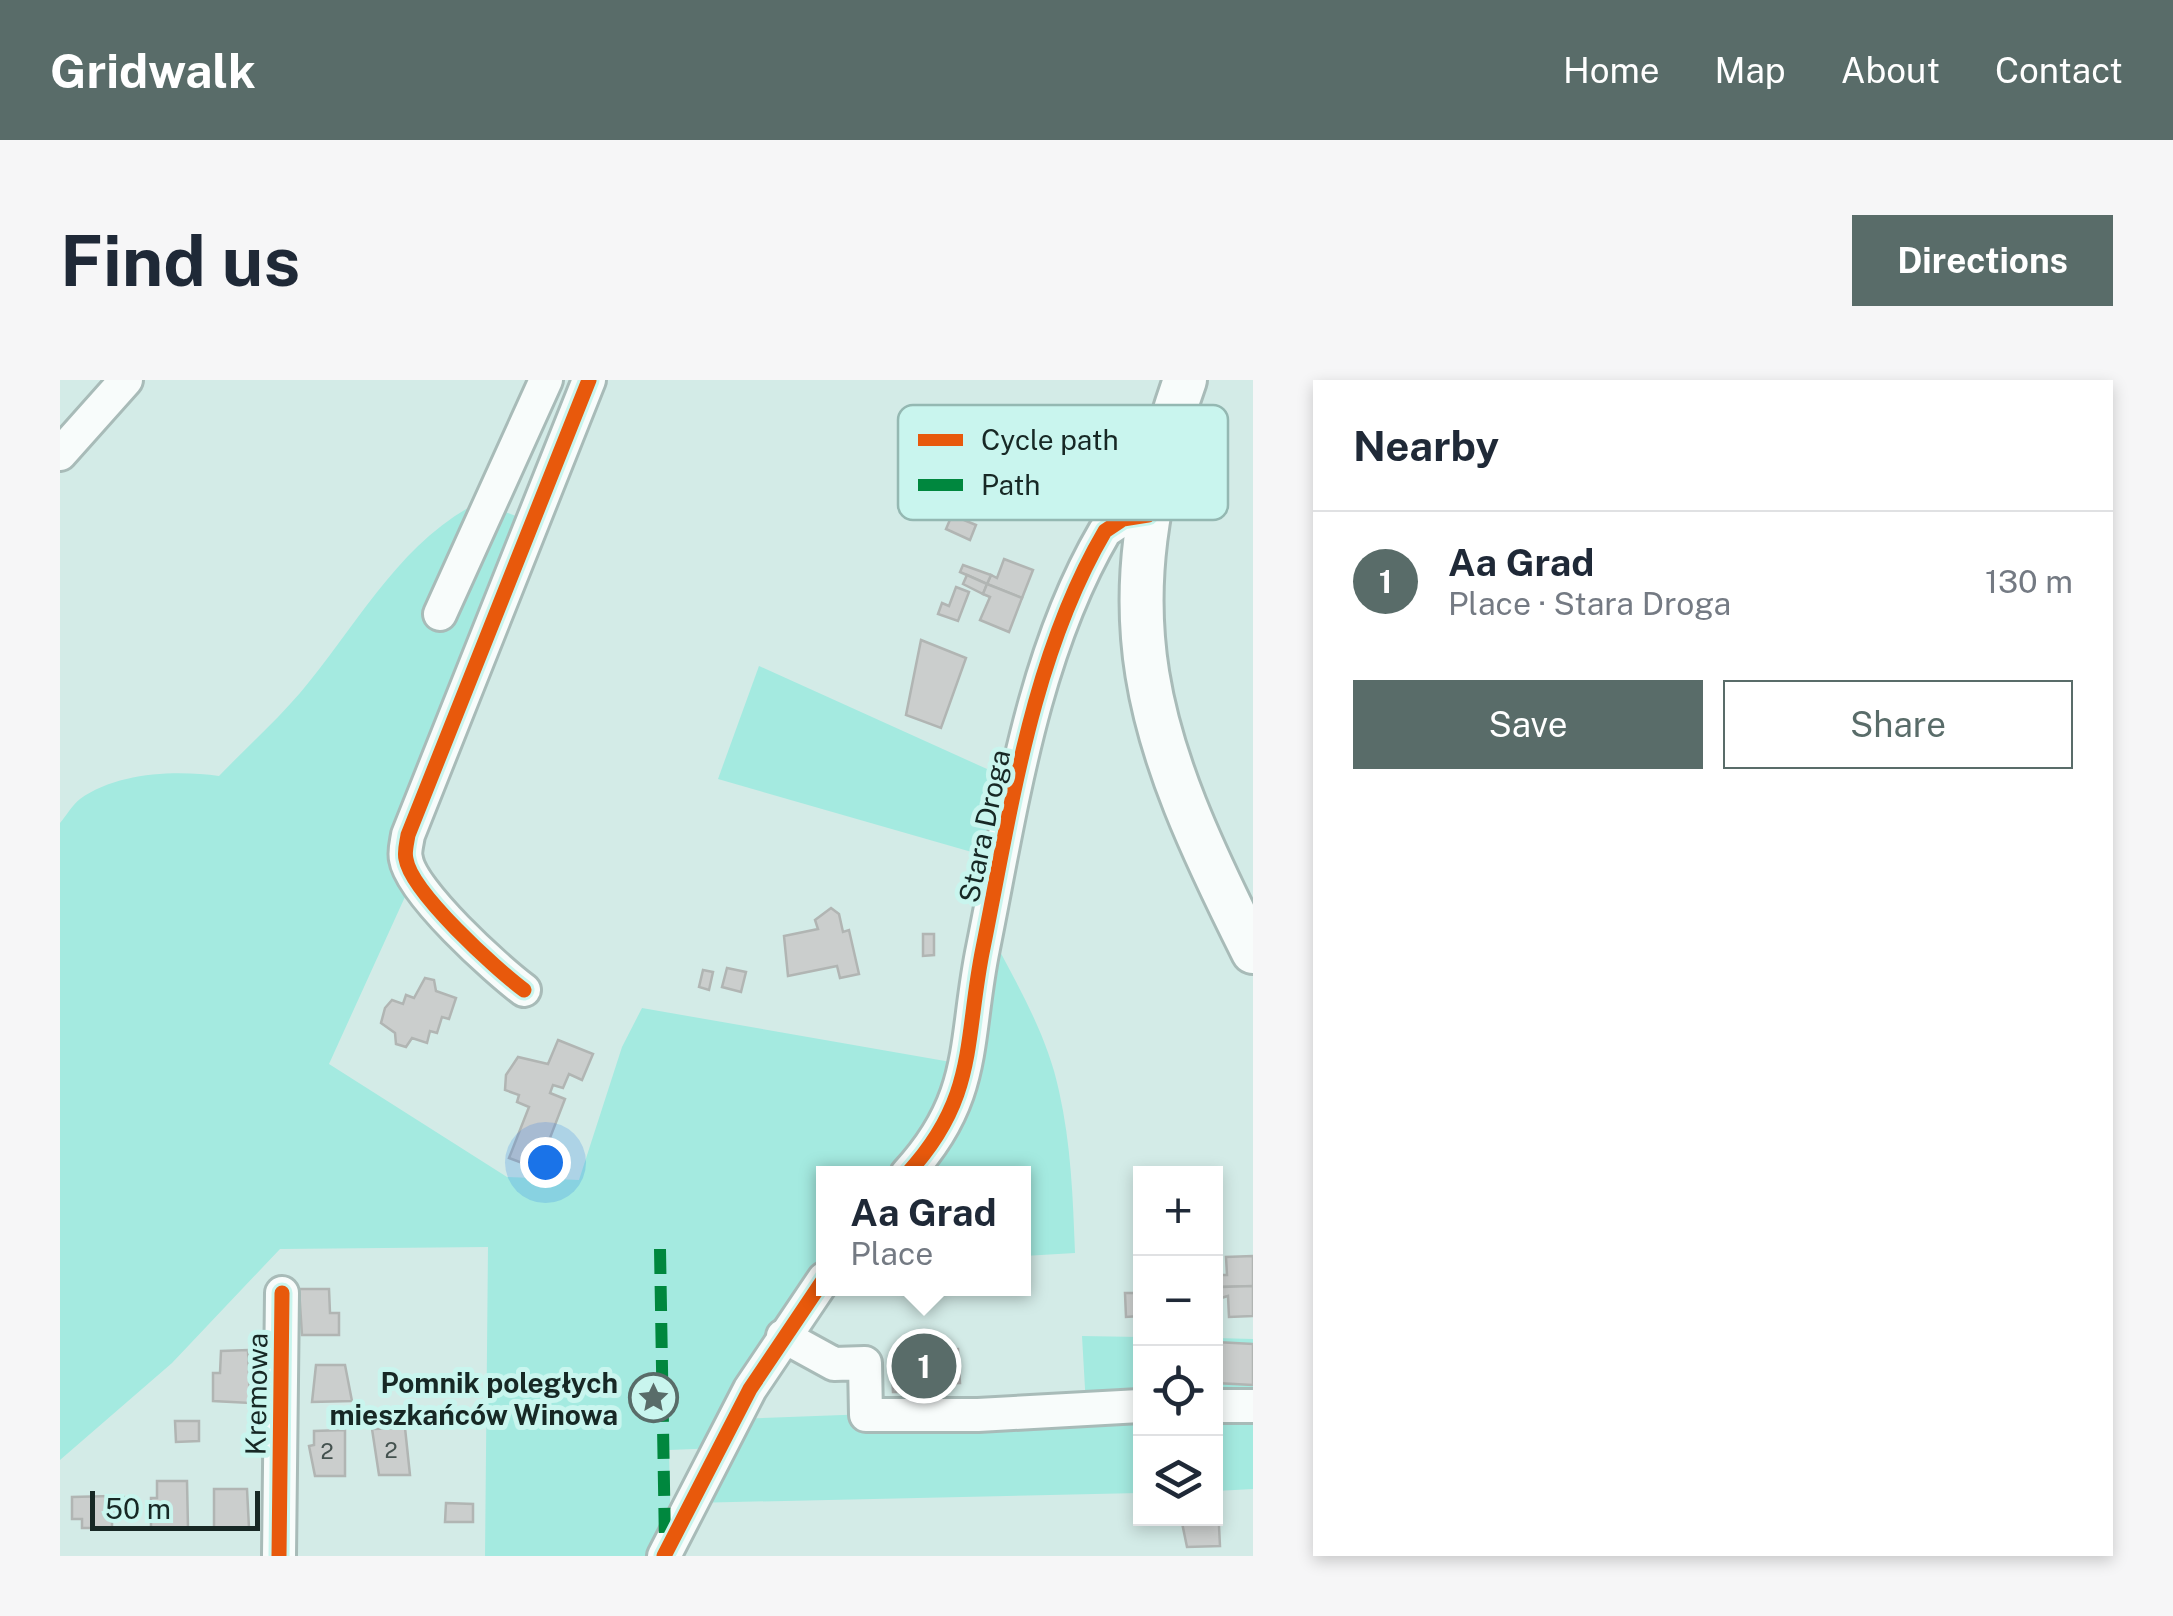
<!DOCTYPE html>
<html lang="en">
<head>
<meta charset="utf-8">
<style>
  body { margin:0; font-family:"Public Sans",sans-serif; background:#f6f6f7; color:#1f2937 }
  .controls { position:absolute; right:30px; bottom:30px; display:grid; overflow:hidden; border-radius:0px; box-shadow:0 5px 15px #0003 }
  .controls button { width:90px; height:90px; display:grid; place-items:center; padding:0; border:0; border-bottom:2px solid #e0e1e3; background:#fff; color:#1f2937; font:50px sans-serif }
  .scale { position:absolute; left:30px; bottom:25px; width:170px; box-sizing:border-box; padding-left:10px; border:5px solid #172825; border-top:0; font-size:28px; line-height:35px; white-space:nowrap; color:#172825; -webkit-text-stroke:8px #c9f5ee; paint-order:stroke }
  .you { position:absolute; left:485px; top:782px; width:35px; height:35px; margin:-25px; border:8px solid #fff; border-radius:50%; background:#1a73e8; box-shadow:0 0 0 15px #1a73e833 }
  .badge { display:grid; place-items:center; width:65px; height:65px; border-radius:50%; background:#596c69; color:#fff; font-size:32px; font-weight:700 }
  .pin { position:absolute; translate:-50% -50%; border:5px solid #fff; box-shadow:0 2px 10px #0006 }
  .popup { position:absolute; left:756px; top:786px; width:215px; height:130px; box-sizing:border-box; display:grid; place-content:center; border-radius:0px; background:#fff; filter:drop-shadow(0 2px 8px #0005); font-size:32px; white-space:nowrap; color:#747a83 }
  .popup b { font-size:38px; color:#1f2937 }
  .popup::after { content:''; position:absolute; left:50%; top:100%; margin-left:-20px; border:20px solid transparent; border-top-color:#fff }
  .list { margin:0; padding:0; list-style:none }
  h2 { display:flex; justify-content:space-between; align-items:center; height:130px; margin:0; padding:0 40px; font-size:42px }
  h2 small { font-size:32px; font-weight:400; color:#747a83 }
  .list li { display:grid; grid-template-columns:65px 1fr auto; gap:30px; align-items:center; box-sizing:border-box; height:140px; padding:0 40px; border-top:2px solid #e0e1e3 }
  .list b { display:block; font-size:38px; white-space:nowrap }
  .list p { margin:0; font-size:32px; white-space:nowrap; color:#747a83 }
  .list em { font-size:32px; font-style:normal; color:#747a83 }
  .actions { display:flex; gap:20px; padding:30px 40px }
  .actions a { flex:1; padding:22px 0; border:2px solid #596c69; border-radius:0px; text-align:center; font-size:35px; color:#596c69 }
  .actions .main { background:#596c69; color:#fff }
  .icon { flex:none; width:55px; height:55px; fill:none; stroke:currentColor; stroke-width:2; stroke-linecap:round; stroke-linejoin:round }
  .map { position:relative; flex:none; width:1193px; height:1176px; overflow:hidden; border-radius:0px }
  header { display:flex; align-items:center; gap:60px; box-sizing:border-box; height:140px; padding:0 50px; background:#596c69; color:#fff }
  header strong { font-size:48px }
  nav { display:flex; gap:55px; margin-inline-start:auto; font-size:35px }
  .intro { display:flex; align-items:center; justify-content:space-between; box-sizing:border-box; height:240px; padding:0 60px }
  h1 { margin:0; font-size:70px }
  .button { padding:25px 45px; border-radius:0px; background:#596c69; color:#fff; font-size:35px; font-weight:700 }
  main { display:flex; gap:60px; padding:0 60px }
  aside { flex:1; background:#fff; border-radius:0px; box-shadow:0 5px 15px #0003 }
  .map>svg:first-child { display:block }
  .green { fill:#a4eae0 }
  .building { fill:#cbcecd; stroke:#b1b5b3; stroke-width:2.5 }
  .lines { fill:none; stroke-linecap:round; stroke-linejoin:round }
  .minor-casing { stroke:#a8bbb8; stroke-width:38 }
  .major-casing { stroke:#a8bbb8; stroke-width:48 }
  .minor { stroke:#f8fcfb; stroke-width:32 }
  .major { stroke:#f8fcfb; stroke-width:42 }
  .quiet { stroke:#00873e; stroke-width:12; stroke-dasharray:25 12; stroke-linecap:butt }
  .cycleway-casing { stroke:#c9f5ee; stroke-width:21 }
  .cycleway { stroke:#e8590c; stroke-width:15 }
  .labels { text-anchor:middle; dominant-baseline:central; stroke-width:10; stroke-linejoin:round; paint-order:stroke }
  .number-label { font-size:22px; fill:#44524f }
  .street-label { font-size:28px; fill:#172825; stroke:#c9f5ee }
  .poi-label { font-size:28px; font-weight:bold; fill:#172825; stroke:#c9f5ee; text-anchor:end }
  .key { fill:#c9f5ee; stroke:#94b8b2; stroke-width:2.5 }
  .key-label { font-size:28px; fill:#172825 }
</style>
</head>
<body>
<header>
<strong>Gridwalk</strong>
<nav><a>Home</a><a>Map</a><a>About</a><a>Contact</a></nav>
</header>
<div class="intro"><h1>Find us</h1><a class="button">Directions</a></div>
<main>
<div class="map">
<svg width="1193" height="1176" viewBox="0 0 1193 1176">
  <rect width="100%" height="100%" fill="#d3ebe7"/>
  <!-- green -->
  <g class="green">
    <path d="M419,122L474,143L385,362L354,497L269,684L447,797L519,800L562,667L582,628L908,685L927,547C954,599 987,653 999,711C1011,764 1013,818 1015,873L964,876V794H764V899L675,1039L1026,1026L1022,956L1080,957V1113L631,1123L659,1068L609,1070L611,1163L604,1176H425L428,867L220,869L112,983L0,1080V443C6,436 13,424 20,419C57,392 117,390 159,396C186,368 215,342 240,313C296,247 339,162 419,122Z"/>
    <path d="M699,286L958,403L943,481L658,399Z"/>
    <path d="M1156,958L1193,959V1109L1156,1111Z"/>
  </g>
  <!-- building -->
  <g class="building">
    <path d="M892,135L916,145L910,160L886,149Z"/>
    <path d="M944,179L973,190L962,218L927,204L931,195L937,198Z"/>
    <path d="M903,185L931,195L927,204L900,192Z"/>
    <path d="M907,195L927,204L923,214L903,204Z"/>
    <path d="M927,204L962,218L949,252L920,240L930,217L923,214Z"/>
    <path d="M896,207L909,212L898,241L878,234L882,223L889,226Z"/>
    <path d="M861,260L906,278L881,348L846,335Z"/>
    <path d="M771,528L779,534L783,552L789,550L799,594L780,598L777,586L728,596L724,556L758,549L755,540Z"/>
    <path d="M863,554H874V575L863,576Z"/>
    <path d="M667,588L686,592L681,612L662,607Z"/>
    <path d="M643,590L653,592L649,610L639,607Z"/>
    <path d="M365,598L374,600L376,611L396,618L389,639L382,637L377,653L370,651L367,663L352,658L346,667L336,664L335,653L321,643L325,628L332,620L343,624L346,615L354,618Z"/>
    <path d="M498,660L533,674L522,700L509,694L503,708L493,705L490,713L505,719L478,789L449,778L469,727L457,722L459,715L445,710L446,695L458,677L488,684Z"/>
    <path d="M1193,876V906L1161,907L1160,895H1167L1166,877Z"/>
    <path d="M1193,906V936L1169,937L1168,916L1161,918V907Z"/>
    <path d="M239,909H269L270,933H279V955H242Z"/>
    <path d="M1065,913H1080V936L1066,937Z"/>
    <path d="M1156,962L1193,964V1005L1156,1003Z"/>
    <path d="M898,969L900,1003L879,1004L880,1021L854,1022V1012H833L831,972Z"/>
    <path d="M188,970L190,1023L153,1021V993H160L161,971Z"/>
    <path d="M256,985H285L292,1021L252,1022Z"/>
    <path d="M115,1041H139V1061L116,1062Z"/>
    <path d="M345,1048L350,1095H319L312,1049Z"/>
    <path d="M285,1050V1096H255L249,1066L254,1065V1051Z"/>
    <path d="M97,1101H127L128,1148H91V1118H97Z"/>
    <path d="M154,1109H187L189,1148H154Z"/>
    <path d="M52,1116L64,1117V1137H52V1148H22V1139H12V1117Z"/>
    <path d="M386,1123L413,1124V1142H385Z"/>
    <path d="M1158,1126L1160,1166L1127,1167L1121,1138H1156Z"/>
  </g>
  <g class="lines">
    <defs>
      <g id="minor">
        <path d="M0,74L66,0"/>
        <path d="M380,234L486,0"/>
        <path d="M464,610C436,589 351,512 346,479C344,472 347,462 348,455L529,0"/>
        <path d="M847,794C918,717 904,661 923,568C951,429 972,275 1045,151L1063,139L1088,135"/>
        <path d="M723,956L774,984L805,983L806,1035H918L1080,1026"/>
        <path d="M1156,1026H1193"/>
        <path d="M219,1176L222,913"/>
        <path d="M604,1176L690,1009L764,899"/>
      </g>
      <path id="major" d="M1125,0C1042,237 1085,357 1193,572"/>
    </defs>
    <!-- minor casing -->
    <use href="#minor" class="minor-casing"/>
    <!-- major casing -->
    <use href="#major" class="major-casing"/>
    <!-- minor -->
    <use href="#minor" class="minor"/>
    <!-- major -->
    <use href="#major" class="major"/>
    <!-- quiet -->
    <path class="quiet" d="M600,869L605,1165"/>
    <defs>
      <g id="cycleway">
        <path d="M464,610C436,589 351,512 346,479C344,472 347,462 348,455L529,0"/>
        <path d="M847,794C918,717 904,661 923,568C951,429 972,275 1045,151L1063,139L1088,135"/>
        <path d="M219,1176L222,913"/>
        <path d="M604,1176L690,1009L764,899"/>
      </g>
    </defs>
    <!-- cycleway casing -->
    <use href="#cycleway" class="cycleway-casing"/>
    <!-- cycleway -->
    <use href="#cycleway" class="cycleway"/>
  </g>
  <!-- icons -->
  <defs>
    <symbol id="sight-ring" viewBox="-11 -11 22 22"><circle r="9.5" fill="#c9f5ee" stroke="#596c69" stroke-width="1.5"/><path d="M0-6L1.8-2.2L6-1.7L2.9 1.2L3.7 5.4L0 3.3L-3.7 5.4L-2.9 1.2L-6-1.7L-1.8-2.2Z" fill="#596c69"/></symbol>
  </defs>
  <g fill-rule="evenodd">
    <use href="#sight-ring" x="566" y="990" width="55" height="55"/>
  </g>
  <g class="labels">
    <!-- number labels -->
    <g class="number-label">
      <text x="331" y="1070">2</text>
      <text x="267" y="1071">2</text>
    </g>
    <!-- street labels -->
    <g class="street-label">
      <text transform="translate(924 446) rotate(-78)">Stara Droga</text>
      <text transform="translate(196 1014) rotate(-89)">Kremowa</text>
    </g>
    <!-- poi labels -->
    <g class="poi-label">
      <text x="558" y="1002">Pomnik poległych<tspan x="558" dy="32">mieszkańców Winowa</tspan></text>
    </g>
  </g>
  <!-- legend -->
  <rect x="838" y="25" width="330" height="115" rx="15" class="key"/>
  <rect x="858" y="54" width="45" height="12" fill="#e8590c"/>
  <rect x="858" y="99" width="45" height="12" fill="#00873e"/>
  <g class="key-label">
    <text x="921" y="70">Cycle path</text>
    <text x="921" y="115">Path</text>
  </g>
</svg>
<div class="controls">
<button>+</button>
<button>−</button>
<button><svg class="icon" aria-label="locate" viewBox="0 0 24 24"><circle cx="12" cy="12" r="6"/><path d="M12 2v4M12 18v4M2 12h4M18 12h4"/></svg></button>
<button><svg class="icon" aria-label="layers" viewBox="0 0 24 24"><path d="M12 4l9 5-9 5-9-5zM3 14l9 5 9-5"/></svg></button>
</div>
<div class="scale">50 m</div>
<div class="you"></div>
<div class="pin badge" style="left:864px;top:986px">1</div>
<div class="popup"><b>Aa Grad</b>Place</div>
</div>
<aside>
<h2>Nearby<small></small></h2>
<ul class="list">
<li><span class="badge">1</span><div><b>Aa Grad</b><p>Place · Stara Droga</p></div><em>130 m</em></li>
</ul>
<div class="actions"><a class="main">Save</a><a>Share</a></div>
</aside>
</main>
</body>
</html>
